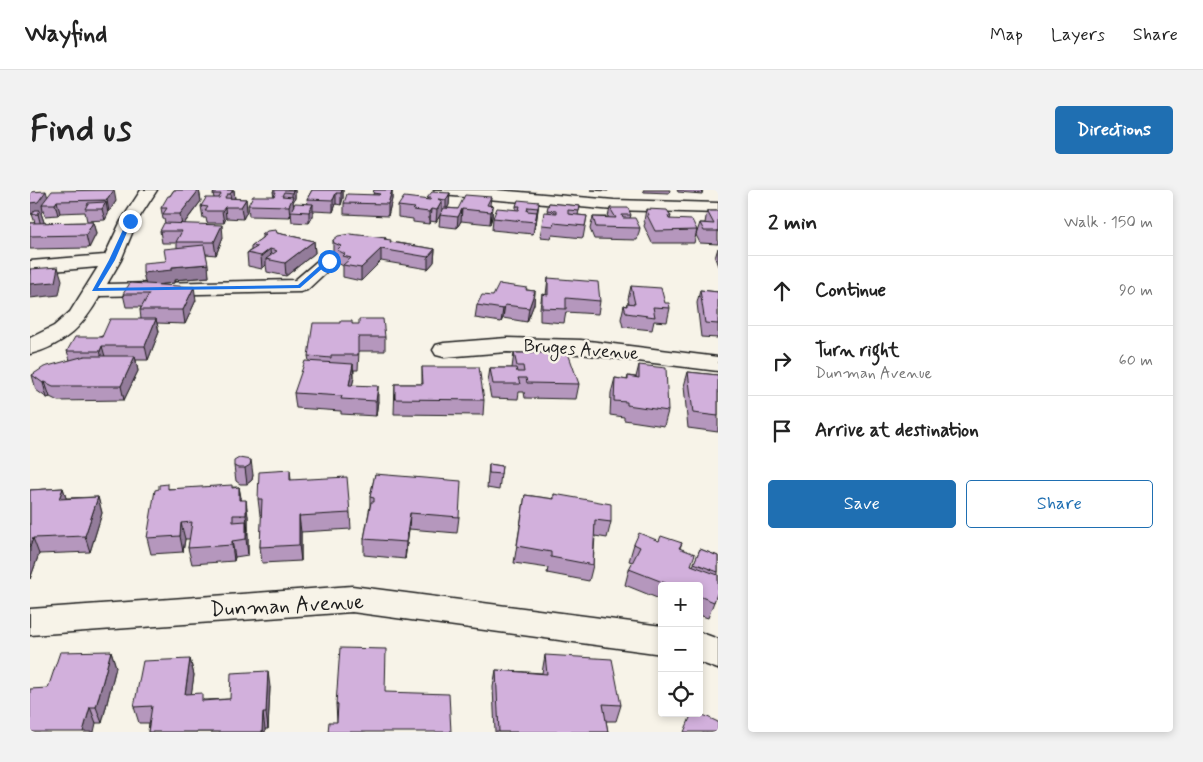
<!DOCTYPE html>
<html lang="en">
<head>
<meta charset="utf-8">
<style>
  body { margin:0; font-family:Mynerve,sans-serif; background:#f2f2f2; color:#222 }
  .controls { position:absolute; right:15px; bottom:15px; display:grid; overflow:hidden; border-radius:5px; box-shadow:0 2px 8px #0003 }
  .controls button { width:45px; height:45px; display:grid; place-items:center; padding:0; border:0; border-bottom:1px solid #e0e0e0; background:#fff; color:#222; font:25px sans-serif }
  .stop { position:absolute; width:15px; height:15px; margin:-11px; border:4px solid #1a73e8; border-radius:50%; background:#fff }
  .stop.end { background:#1a73e8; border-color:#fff; box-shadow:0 1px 5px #0008 }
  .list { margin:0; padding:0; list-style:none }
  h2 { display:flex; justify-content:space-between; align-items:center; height:65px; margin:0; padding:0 20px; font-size:21px }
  h2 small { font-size:16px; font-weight:400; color:#767676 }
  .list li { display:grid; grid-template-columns:32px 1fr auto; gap:15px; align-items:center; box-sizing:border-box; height:70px; padding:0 20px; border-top:1px solid #e0e0e0 }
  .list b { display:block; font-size:19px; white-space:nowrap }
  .list p { margin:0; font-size:16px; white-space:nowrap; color:#767676 }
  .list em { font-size:16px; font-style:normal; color:#767676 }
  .actions { display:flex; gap:10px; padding:15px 20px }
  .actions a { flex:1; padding:11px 0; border:1px solid #1f6fb2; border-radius:5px; text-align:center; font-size:18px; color:#1f6fb2 }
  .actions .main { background:#1f6fb2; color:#fff }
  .icon { flex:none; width:28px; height:28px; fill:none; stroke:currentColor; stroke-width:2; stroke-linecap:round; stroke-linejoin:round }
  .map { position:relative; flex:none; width:688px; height:542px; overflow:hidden; border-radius:5px }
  header { display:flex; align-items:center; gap:30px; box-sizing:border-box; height:70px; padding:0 25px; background:#fff; border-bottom:1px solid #e0e0e0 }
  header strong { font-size:24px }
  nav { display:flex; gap:28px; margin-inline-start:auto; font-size:18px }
  .intro { display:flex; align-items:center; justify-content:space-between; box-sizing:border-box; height:120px; padding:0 30px }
  h1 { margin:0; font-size:35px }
  .button { padding:12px 22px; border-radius:5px; background:#1f6fb2; color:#fff; font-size:18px; font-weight:700 }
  main { display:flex; gap:30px; padding:0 30px }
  aside { flex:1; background:#fff; border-radius:5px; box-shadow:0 2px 8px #0003 }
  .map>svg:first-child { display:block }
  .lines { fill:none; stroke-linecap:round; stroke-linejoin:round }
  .minor-casing { stroke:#1c1c1c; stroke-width:3 }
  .minor { fill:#f7f3e8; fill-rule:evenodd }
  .wall { fill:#b597bd; stroke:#1c1c1c }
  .shaded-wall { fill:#937b9a; stroke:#1c1c1c }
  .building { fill:#d2b0dc; stroke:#1c1c1c }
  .route { fill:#1a73e8 }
  .labels { text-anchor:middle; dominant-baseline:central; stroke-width:5; stroke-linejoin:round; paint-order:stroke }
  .street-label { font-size:18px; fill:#1c1c1c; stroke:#f7f3e8 }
  .near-street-label { font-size:21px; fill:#1c1c1c; stroke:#f7f3e8 }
</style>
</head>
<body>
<header>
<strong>Wayfind</strong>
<nav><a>Map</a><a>Layers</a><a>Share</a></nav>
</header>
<div class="intro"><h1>Find us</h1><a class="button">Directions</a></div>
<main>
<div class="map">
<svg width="688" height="542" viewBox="0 0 688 542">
  <rect width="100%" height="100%" fill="#f7f3e8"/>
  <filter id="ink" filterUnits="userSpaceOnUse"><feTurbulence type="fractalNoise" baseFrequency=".02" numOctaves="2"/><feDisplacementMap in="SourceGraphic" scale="10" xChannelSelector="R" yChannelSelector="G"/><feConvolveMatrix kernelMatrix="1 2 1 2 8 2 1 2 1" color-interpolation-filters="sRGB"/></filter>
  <g filter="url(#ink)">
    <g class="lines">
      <defs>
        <g id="minor">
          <path d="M111,0H127L107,31L91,70L77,94L265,90L292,67L299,65L306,67L308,71L277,100L270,102L70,106C53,136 35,155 0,164V148L24,136L40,122L68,77L0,83V71L75,65L91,31Z"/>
          <path d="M404,0H466L584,10L688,13V23L584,20L412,5L407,3Z"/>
          <path d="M477,148L551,150L688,167V181L551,164L477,162L414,167L406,165L403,160L406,155L414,153Z"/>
          <path d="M322,396L632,436V464L322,422L0,445V419Z"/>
          <path d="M669,442L688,449V479L669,472Z"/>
        </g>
      </defs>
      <!-- minor casing -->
      <use href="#minor" class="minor-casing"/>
      <!-- minor -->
      <use href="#minor" class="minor"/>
    </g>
    <!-- wall -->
    <g class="wall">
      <path d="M144,0H169L171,11L154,34L193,47L186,65L176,64L179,87L144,90V93L126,95L166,110L155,134L127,133L129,142L118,170H106L108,181L94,210L28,211L20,207L17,208L6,200L2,185L40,170L37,161L111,129L110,120L111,117H96L93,104L116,94L147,58V53H132L130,41L135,33L134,29H133L131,18Z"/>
      <path d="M186,0H204L205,9H216L217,21L213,29L196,28L194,33H177L176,28H173L171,16L184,8L183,4Z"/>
      <path d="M244,0H265V8L263,12V17L278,14L277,9L282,0H313V8L311,15L306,14L303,22L283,21V26L279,33L262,32L261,24L260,27L219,26L218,15L244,6L243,2Z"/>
      <path d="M344,0H362V9L358,26L314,24V13L343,5Z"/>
      <path d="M560,0H578V1Z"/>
      <path d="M613,0H640L639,3L614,2Z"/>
      <path d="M647,0H673L672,4L648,2Z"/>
      <path d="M420,3L419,15L417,18L428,19L461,7L460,15L463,16L462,27L460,34L431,31L427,38L409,36L410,25L406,32L400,31L399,34L383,32V29L368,27V16L397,9V8Z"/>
      <path d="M18,7L86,11L79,22H78V24L75,30L57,31L55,22L30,23L28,25L15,26L13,20L11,23L14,32L13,33L63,32L66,44L59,58L0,59V33H5L2,24Z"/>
      <path d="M509,12L506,34L503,44L462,40L463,28L486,20V16Z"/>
      <path d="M519,13L550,16L548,25L557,26L553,48L522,45L521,48L510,47L512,35L517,22Z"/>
      <path d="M580,18L601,25L600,28L610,38L607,50L564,49L560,39L563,27H578Z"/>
      <path d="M616,19L641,26L640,29L667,40L664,53H622L614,36L615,33L614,31Z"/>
      <path d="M677,21H688V54L670,53L666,45L670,33H675Z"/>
      <path d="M247,43L284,51L285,63L256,86L237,82L236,75L232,79L218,76L217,63L221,60V56L232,48V45Z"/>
      <path d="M356,48V50L361,52L405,59L404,72L398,79L351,71L331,91L313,87V76L308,73L307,67L304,65L303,62V50Z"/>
      <path d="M688,58V76L685,68Z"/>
      <path d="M518,88L570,111L568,124L536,122L534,133L510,131V118L512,104L516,105Z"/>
      <path d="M601,96L635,113L640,118L637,132L624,131L622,140L593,137L591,129L594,115L596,116L597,113H599L598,109Z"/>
      <path d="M497,100L505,101L504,114L497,132L473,128L471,132L445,128L447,115L463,106Z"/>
      <path d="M670,100L688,102V148L671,147L667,113Z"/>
      <path d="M322,134L355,147V161H329L328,180H324V188L322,195L348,211L346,226L311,224V221L266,218L264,203L279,171L278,166Z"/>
      <path d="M484,163L549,194L546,209L495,208L494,202H489L488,209L461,208L458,192L460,178H482Z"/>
      <path d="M609,175L638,221L634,236L594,230V227L580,225L581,203L585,188L597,190L598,186L606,187Z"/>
      <path d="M392,177L454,210L453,225L364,224L365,194H392Z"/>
      <path d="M658,182L688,185V242L658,238L654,196Z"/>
      <path d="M209,268L223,285L222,290L217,294H210L206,291L204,276Z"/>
      <path d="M459,274L472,276L469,300L457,298Z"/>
      <path d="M260,280L261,290L320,323L321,339L271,342V371L232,373L230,357L232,325H230L228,309Z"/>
      <path d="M345,284L429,327L427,343L379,339L375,369L334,365V349L340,316V307Z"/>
      <path d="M209,297L211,310L218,326V365L205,367L204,371L162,374L158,358L160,349H155L153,362L121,364L117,348L129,299Z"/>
      <path d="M33,298L36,308L68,307L72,323L60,362L9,364L0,389V300Z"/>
      <path d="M524,304L581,332L577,348L565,346L563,375L559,391L517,383L518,378L484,373L495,305L524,309Z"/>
      <path d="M629,351L652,353L650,358L662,375L663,376L670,359L688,366V401L678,428L669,425V396H632V410L595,395L599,379L603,372L599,371L604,354Z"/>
      <path d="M81,461L86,477L72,533H66L18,498Z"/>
      <path d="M515,465L591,515L586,531H576L578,542H465L463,497L466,480L512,483Z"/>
      <path d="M160,469L164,485L161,504L174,510L200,509L240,497L238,539H235V542H118L119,533H109L104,517Z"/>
      <path d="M355,502L307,532L306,514Z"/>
    </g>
    <!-- shaded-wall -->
    <g class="shaded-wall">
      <path d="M84,0L86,11L79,22L77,10Z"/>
      <path d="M169,0L171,11L152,36L150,24Z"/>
      <path d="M203,0H204L205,10L202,15L200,4Z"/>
      <path d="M263,0H265V8L263,12L264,18L261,21V24L260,27L259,16L262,8V3Z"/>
      <path d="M312,0H313V8L311,15V3Z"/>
      <path d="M362,0V9L358,26V14Z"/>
      <path d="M16,1L19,12L12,14L13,20L11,23L14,32L11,36L8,24H0V13Z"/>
      <path d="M306,3V14L303,22V10Z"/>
      <path d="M420,3L419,15L416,21V10Z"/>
      <path d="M216,9L217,21L213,29L211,17Z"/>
      <path d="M27,11L30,23L28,25L25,14Z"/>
      <path d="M412,11V22L406,32L407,20Z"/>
      <path d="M76,12L78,24L75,30L72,19Z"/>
      <path d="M509,12L506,34L503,44L505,32Z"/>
      <path d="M283,14V26L279,33V22Z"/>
      <path d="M463,16L462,27L460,34L461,22Z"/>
      <path d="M195,17L196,28L194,33L192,21Z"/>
      <path d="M401,19L400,31L399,34V22Z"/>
      <path d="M432,19L431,31L427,38L428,27Z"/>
      <path d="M63,32L66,44L59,58L56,45Z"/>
      <path d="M192,35L193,47L186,65L184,52Z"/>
      <path d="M284,51L285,63L256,86L255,73Z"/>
      <path d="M240,59L241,70L236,69V75L232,79L231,66Z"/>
      <path d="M351,59V71L331,91V78Z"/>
      <path d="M405,59L404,72L398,79V67Z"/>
      <path d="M178,74L179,87L144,90V93L116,96L113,83L142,77Z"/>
      <path d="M28,77L32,90L29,105L0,108V94Z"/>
      <path d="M164,97L166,110L155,134L153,120Z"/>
      <path d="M505,101L504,114L497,132L499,118Z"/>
      <path d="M475,115L473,128L471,132L473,119Z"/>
      <path d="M126,129L129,142L118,170L115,156Z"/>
      <path d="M72,156L76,170L74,175L70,161Z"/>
      <path d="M105,166L108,181L94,210L91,196Z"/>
      <path d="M323,174L324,188L319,209V195Z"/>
      <path d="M15,192L20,207L17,208L13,193Z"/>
      <path d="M348,196V211L346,226V211Z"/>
      <path d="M221,270L223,285L222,290L217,294L215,278Z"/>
      <path d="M209,297L212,313L211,326L209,310Z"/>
      <path d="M33,298L38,314L29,309Z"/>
      <path d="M68,307L72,323L60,362L55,346Z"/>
      <path d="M216,310L218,326V341L216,325Z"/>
      <path d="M380,323L379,339L375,369L376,352Z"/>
      <path d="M269,326L271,342V371L269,355Z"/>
      <path d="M216,331L218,347V365L216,349Z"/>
      <path d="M151,333L155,349L153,362L150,346Z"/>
      <path d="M3,348L9,364L0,389V357Z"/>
      <path d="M202,351L205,367L204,371L202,355Z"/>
      <path d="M81,461L86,477L72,533L66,517Z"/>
      <path d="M160,469L164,485L159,521L155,504Z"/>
      <path d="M238,481L240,497L238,539L236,523Z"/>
      <path d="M60,517L66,533L64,542H53Z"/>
      <path d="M233,523L235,539V542H232Z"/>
    </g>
    <!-- building -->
    <g class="building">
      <path d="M84,0L77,10L27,11L25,14H12L22,1Z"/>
      <path d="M144,0H169L150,24H133L137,18H131L138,6H140Z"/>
      <path d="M186,0H203L200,4H197L195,8L216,9L211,17H195L192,21H175L178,17L171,16L176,8H189L191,4H183Z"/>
      <path d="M244,0H263L262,3L254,2L252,6L263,7L259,16L218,15L223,6H244L246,2H243Z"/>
      <path d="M282,0H312L311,3H306L303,10L277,9Z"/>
      <path d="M344,0H362L358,14L314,13L317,4L349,5L350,4L343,3Z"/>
      <path d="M16,1L8,12L0,13V2Z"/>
      <path d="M402,2L420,3L416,10L408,9L412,11L407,20L401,19L399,22L383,20L385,18L368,16L374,7L400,10L401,8H397Z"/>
      <path d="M435,5L461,7L457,15L463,16L461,22L432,19L428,27L410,25L414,18L428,19Z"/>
      <path d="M488,10L509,12L508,18L498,17L497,21L507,22L505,32L463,28L467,18L489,20L490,16H486Z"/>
      <path d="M76,12L72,19H55L58,13Z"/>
      <path d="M265,13L283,14L279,22L261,21Z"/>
      <path d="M519,13L550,16L549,21L538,20V24L557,26L555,36L524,33L523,36L512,35L514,22L526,23V21L517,20Z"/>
      <path d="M580,18H598L601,25H592L593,28H605L610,38L566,37L563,27L586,28Z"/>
      <path d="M616,19L637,20L641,26H638L639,29L662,30L667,40L625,41L617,25H619Z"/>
      <path d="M5,20H10L8,24H2Z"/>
      <path d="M677,21H688V41H674L670,33L684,34Z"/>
      <path d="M63,32L56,45L0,46V33Z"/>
      <path d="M134,33L192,35L184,52H146L152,41H130Z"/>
      <path d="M246,40L247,43L284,51L255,73L236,69L247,61L240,59L231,66L217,63L227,57L221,56L236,45H232L237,41Z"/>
      <path d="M320,44L356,48L354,49L361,50L360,52L405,59L398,67L351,59L331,78L313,75L321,68L313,66L315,64L307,60L311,56L304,53L303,50L308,46Z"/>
      <path d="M174,55L178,74L142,77V80L113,83V73L136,71L134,59Z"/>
      <path d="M28,77L25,92L0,94V79Z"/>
      <path d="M518,88L568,92L570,111L536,108V119L512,118V104L518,105Z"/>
      <path d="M100,93L164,97L153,120H110L119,104H93Z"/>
      <path d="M469,94L497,98L496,100L505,101L499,118L475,115L473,119L447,115L452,105L463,106Z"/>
      <path d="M601,96L631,98L635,113H639L640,118L623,117L625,127L596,123L594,115L597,116V113L605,114Z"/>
      <path d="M670,100L688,102V134L675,133Z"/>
      <path d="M80,129H126L115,156H72L70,161H37L45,147H72Z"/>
      <path d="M329,129H353L355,147H328V165H301V168L278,166L283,133H310V131H322V134H329Z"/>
      <path d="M484,163H538L549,194L497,193L496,188H488L490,194H463L460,178H486L487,182H494L493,176H487Z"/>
      <path d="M55,166H105L91,196H23L15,192L13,193L2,185L14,177Z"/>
      <path d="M275,171L323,174L319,195L348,196L346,211L311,209L312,206L264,203Z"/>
      <path d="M609,175L636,178L638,221L597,215V212L584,211L585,188L598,190V186L609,188Z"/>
      <path d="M392,177H449L454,210L365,209V194H393Z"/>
      <path d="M658,182L688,185V226L663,223Z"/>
      <path d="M209,268L221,270L220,275L215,278H208L204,276V271Z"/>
      <path d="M459,274L472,276L471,284L459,283Z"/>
      <path d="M260,280V290L317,287L320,323L269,326V355L230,357L232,309H228L229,282Z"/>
      <path d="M345,284L431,291L429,327L380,323L376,352L334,349L341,312H344V308L340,307Z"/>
      <path d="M138,294V299L202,295V298L209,297V310H216V325H203V332L216,331V349L202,351V355L158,358L162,332L151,333L150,346L117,348L125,300L129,299V295Z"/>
      <path d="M33,298L29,309L68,307L55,346L3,348L0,357V300Z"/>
      <path d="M524,304L581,314V332L565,330L563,375L521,367V362L487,356L495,305L524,309Z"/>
      <path d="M609,343L629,351L631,346L652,353L649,358L665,364L661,375L688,385V401L684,412L669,406V396H643L599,379L610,357L604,354Z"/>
      <path d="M670,359L688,366V382L664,373Z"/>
      <path d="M310,458L356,459L355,502L419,504L421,542H298L299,532H307L308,514H306Z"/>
      <path d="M81,461L66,517H60L53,542H0V499L18,498L30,462Z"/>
      <path d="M515,465L582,469L591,515L573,514L578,542H469L466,480L517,484Z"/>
      <path d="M160,469L155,504L172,503V511L200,509L201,483L238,481L236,523H233L232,542H118L122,516L104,517L113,471Z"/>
      <path d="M662,523H669L688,532V542H654Z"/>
    </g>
  </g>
  <!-- route -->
  <path class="route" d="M100,29L102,31L85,70L68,98L268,95L297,69L301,71L270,98L62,101L79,70L97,31Z"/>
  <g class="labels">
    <!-- street labels -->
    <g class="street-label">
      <text transform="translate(551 160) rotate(4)">Bruges Avenue</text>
    </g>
    <!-- near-street labels -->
    <g class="near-street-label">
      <text transform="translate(257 416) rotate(-3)">Dunman Avenue</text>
    </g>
  </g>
</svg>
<div class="controls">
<button>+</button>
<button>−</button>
<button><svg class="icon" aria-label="locate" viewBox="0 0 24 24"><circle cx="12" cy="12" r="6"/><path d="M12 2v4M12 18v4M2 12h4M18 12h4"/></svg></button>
</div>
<div class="stop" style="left:299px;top:71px"></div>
<div class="stop end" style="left:100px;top:31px"></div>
</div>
<aside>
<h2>2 min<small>Walk · 150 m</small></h2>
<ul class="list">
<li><svg class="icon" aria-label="ahead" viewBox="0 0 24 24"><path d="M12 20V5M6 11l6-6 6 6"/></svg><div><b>Continue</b></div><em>90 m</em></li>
<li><svg class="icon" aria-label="right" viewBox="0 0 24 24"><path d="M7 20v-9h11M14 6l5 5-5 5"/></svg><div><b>Turn right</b><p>Dunman Avenue</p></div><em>60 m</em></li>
<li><svg class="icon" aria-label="arrive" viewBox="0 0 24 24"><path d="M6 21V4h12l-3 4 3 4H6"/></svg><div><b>Arrive at destination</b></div></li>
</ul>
<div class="actions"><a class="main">Save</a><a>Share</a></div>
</aside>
</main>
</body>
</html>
